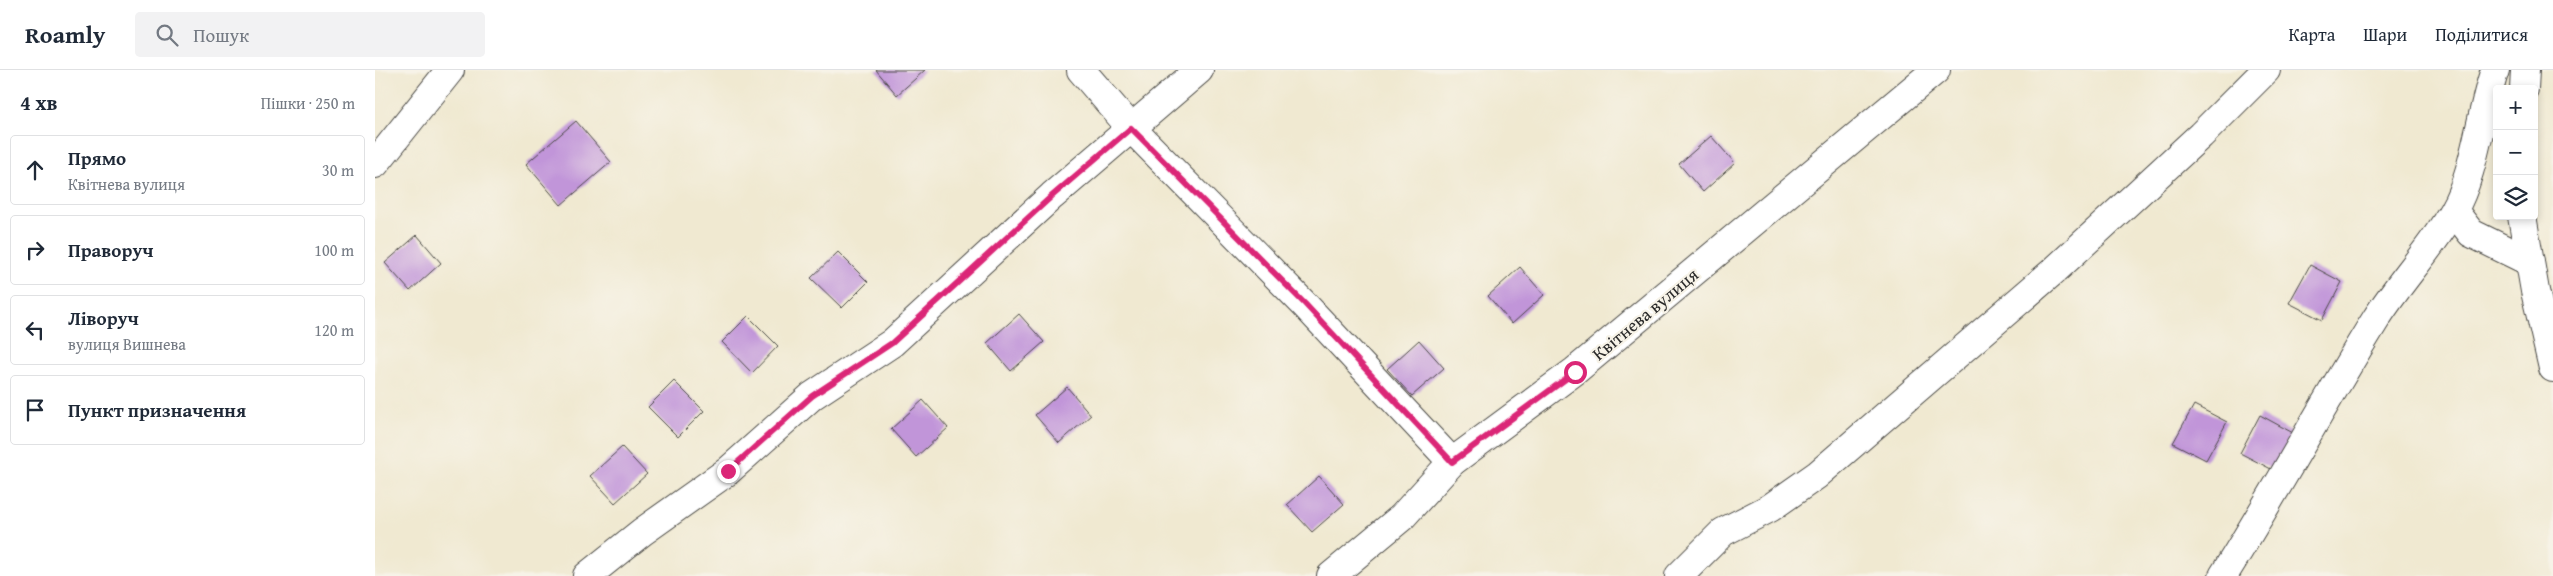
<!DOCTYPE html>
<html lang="uk">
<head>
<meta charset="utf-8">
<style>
  body { margin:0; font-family:"Gentium Book Plus",serif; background:#f2f2f3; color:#1f2937 }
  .controls { position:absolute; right:15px; top:15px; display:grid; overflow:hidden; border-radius:5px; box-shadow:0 2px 8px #0003 }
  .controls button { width:45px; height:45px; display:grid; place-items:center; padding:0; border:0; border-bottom:1px solid #e0e1e3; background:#fff; color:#1f2937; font:25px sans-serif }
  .stop { position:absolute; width:15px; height:15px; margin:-11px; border:4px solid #db2777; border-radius:50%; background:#fff }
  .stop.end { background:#db2777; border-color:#fff; box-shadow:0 1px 5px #0008 }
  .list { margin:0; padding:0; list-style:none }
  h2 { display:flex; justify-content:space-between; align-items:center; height:65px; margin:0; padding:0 20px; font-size:21px }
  h2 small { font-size:16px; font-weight:400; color:#747a83 }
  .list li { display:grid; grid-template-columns:32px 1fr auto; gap:15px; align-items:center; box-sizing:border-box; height:70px; margin:0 10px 10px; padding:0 10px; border:1px solid #e0e1e3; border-radius:5px }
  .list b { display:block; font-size:19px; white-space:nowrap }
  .list p { margin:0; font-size:16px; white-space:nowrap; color:#747a83 }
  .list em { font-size:16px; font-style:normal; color:#747a83 }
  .icon { flex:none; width:28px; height:28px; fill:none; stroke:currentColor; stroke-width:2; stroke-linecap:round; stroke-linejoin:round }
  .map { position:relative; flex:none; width:2178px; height:506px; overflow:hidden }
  header { display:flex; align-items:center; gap:30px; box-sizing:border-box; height:70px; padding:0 25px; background:#fff; border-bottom:1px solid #e0e1e3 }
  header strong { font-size:24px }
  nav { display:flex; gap:28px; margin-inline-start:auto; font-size:18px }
  .search { width:350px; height:45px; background:#f2f2f3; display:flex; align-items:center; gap:12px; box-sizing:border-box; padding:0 18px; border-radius:5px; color:#747a83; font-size:19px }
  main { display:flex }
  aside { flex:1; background:#fff }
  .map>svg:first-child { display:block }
  .building { fill:#c195d9 }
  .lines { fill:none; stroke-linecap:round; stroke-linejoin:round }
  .minor-casing { stroke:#494844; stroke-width:30 }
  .minor { stroke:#fff; stroke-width:28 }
  .route { stroke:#db2777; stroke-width:6 }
  .labels { text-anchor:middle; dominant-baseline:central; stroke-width:4.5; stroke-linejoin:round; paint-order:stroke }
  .street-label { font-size:18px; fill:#2b2b2b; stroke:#f7f3e8 }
</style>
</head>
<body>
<header>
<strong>Roamly</strong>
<div class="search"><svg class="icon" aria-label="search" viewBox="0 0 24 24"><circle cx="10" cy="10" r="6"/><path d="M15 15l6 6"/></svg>Пошук</div>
<nav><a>Карта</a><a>Шари</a><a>Поділитися</a></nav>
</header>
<main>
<aside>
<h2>4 хв<small>Пішки · 250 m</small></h2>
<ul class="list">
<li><svg class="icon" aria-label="ahead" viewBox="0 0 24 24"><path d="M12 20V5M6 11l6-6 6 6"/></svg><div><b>Прямо</b><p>Квітнева вулиця</p></div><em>30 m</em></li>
<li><svg class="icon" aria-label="right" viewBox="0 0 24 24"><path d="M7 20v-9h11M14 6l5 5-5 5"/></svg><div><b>Праворуч</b></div><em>100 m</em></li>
<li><svg class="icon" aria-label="left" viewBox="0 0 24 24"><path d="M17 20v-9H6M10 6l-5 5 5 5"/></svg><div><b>Ліворуч</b><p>вулиця Вишнева</p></div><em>120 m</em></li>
<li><svg class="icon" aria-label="arrive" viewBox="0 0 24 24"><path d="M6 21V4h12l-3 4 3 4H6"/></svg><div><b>Пункт призначення</b></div></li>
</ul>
</aside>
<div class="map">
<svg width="2178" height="506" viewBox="0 0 2178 506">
  <rect width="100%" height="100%" fill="#f7f3e8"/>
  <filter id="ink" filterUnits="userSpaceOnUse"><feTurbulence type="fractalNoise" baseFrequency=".02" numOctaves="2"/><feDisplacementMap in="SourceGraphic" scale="10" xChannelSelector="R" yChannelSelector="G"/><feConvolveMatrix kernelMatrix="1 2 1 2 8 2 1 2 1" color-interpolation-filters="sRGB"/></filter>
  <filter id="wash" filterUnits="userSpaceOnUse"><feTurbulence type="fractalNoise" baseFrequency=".0096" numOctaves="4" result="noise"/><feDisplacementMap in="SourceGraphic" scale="20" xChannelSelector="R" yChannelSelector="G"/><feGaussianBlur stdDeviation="1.12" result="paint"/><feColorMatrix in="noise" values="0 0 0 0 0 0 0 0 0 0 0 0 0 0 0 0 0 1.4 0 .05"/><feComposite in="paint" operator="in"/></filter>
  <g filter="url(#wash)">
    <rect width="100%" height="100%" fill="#f0e9d1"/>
    <g id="blocks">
      <!-- building -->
      <g class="building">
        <path d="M501,0H550L522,25Z"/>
        <path d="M201,51L236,92L186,135L151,94Z"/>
        <path d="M1336,66L1360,93L1328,122L1304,94Z"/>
        <path d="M42,165L66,193L35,221L10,193Z"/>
        <path d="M463,182L493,212L467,238L436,208Z"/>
        <path d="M1935,195L1967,212L1947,250L1914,233Z"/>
        <path d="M1145,197L1169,225L1137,254L1113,226Z"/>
        <path d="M644,244L669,272L636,301L612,273Z"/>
        <path d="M373,246L403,276L377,303L347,272Z"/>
        <path d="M1044,270L1069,298L1037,326L1012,299Z"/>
        <path d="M299,311L329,341L303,367L273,337Z"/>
        <path d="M692,317L716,345L684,373L660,345Z"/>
        <path d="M548,330L573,358L541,387L516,359Z"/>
        <path d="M1819,335L1852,352L1831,390L1798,373Z"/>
        <path d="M1885,345L1918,363L1898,400L1865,383Z"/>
        <path d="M247,377L272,404L240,433L215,406Z"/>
        <path d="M944,406L969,434L937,462L912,435Z"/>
      </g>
    </g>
  </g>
  <g filter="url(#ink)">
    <use href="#blocks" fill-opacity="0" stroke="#494844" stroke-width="1"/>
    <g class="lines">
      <defs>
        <g id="minor">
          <path d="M706,0L756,58L930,235L1077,392"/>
          <path d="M2149,19L2150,0"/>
          <path d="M0,94L75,0"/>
          <path d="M2079,141L2096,163L2155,192"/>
          <path d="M2147,146L2160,221L2178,298"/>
          <path d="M212,506L267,462L353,401L437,326L517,273L677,126L824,0"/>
          <path d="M956,506L1027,447L1077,392L1200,301L1561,0"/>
          <path d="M1304,506L1348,462L1395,438L1442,405L1681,199L1826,65L1891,0"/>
          <path d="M1848,506C1901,422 1948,334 2001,249C2024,212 2056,179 2078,141C2100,104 2105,43 2120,0"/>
        </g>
      </defs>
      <!-- minor casing -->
      <use href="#minor" class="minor-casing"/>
      <!-- minor -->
      <use href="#minor" class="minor"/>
    </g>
  </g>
  <g class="lines" filter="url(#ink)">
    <!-- route -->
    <path class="route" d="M353,401L437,326L517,273L677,126L756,58L930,234L1077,392L1200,302"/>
  </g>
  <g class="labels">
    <!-- street labels -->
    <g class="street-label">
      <text transform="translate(1270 244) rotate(-40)">Квітнева вулиця</text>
    </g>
  </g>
</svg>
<div class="controls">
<button>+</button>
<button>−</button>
<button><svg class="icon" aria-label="layers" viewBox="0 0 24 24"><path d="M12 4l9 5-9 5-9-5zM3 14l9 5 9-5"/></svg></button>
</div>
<div class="stop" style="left:1200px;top:302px"></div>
<div class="stop end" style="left:353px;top:401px"></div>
</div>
</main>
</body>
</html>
